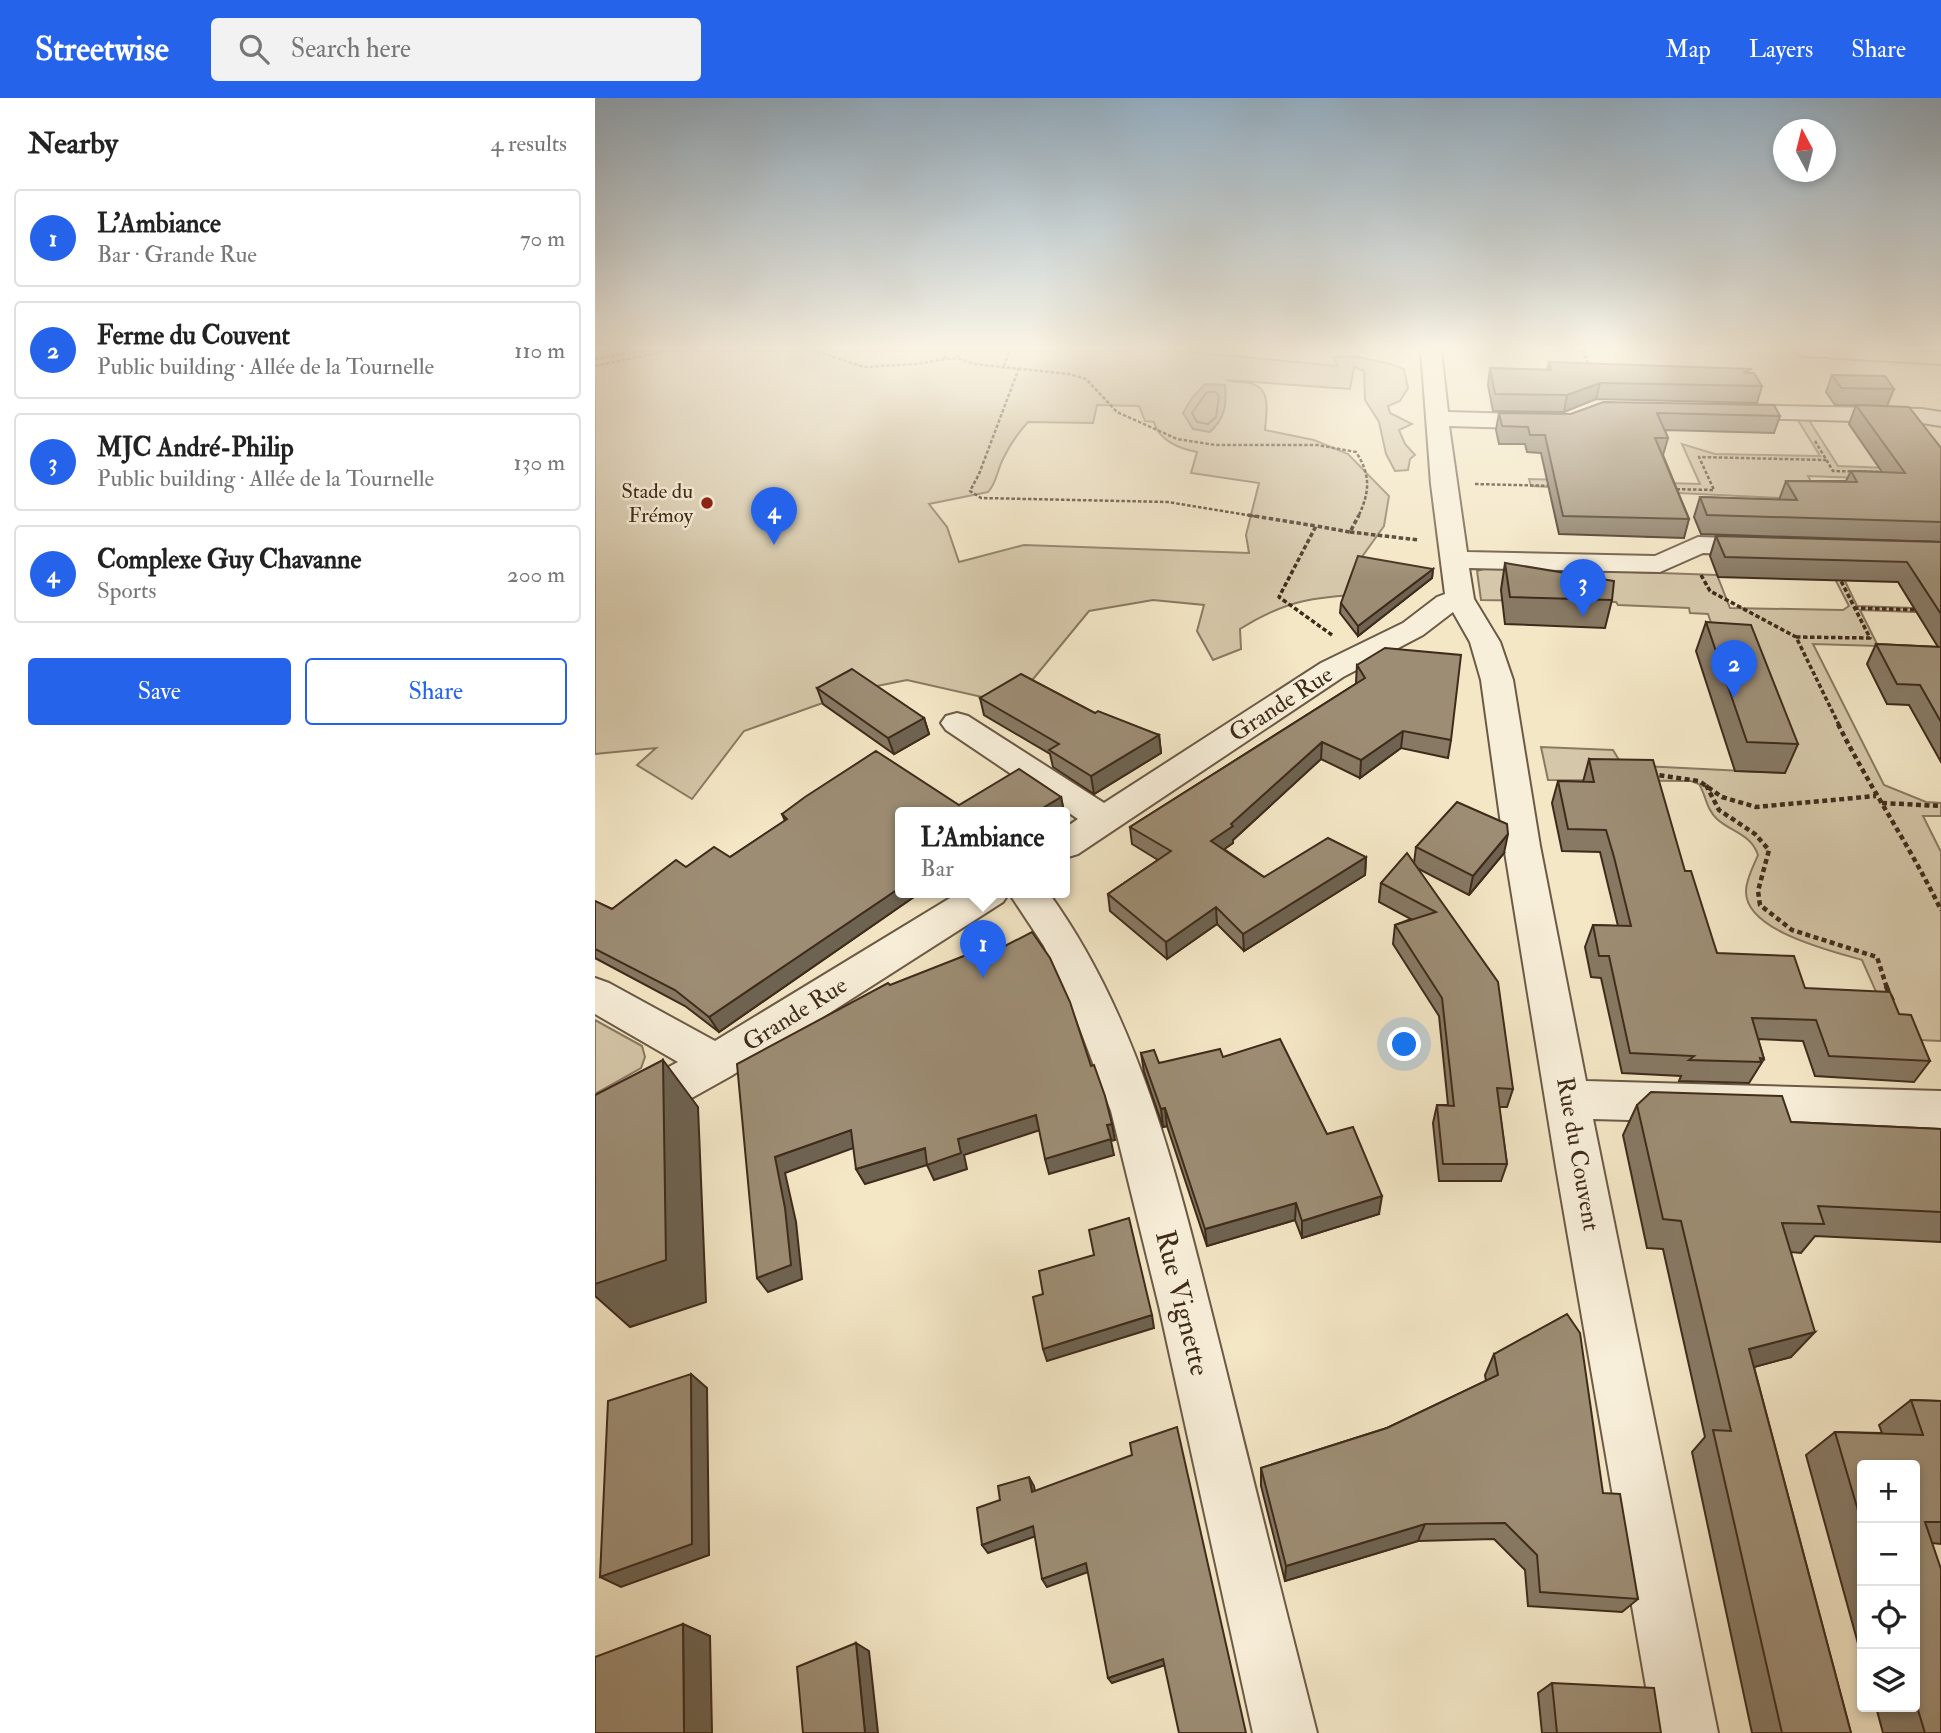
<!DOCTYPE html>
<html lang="en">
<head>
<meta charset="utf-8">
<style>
  body { margin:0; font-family:"IM FELL Double Pica",serif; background:#f2f2f2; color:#222 }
  .controls { position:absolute; right:21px; bottom:21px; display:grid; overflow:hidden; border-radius:7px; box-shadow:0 4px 10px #0003 }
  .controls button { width:63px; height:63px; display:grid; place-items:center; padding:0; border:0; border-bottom:2px solid #e0e0e0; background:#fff; color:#222; font:35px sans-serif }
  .compass { position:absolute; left:1178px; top:21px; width:63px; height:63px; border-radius:50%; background:#fff; box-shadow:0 4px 10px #0003; rotate:353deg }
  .you { position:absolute; left:810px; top:947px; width:24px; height:24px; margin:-18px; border:5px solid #fff; border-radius:50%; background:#1a73e8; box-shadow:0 0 0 10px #1a73e833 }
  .badge { display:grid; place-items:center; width:46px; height:46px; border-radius:50%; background:#2563eb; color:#fff; font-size:23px; font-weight:700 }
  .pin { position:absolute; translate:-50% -58px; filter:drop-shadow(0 2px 4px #0008) }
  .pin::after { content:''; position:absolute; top:37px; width:24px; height:21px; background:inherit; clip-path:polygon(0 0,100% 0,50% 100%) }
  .popup { position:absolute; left:300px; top:709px; width:175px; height:91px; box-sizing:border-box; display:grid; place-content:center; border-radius:7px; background:#fff; filter:drop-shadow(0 2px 5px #0005); font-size:23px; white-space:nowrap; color:#767676 }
  .popup b { font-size:26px; color:#222 }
  .popup::after { content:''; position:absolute; left:50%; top:100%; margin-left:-14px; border:14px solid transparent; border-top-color:#fff }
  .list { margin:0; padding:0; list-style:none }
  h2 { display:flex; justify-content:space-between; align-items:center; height:91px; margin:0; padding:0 28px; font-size:30px }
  h2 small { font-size:23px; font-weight:400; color:#767676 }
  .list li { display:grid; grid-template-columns:46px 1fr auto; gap:21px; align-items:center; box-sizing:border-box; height:98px; margin:0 14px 14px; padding:0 14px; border:2px solid #e0e0e0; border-radius:7px }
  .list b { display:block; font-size:26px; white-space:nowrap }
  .list p { margin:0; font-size:23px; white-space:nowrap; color:#767676 }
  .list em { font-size:23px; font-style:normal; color:#767676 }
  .actions { display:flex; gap:14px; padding:21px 28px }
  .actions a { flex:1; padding:16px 0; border:2px solid #2563eb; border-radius:7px; text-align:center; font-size:24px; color:#2563eb }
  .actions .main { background:#2563eb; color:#fff }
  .icon { flex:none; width:38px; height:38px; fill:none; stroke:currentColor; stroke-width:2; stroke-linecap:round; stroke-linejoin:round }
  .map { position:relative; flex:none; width:1346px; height:1635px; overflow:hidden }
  header { display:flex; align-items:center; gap:42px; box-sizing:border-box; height:98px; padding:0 35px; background:#2563eb; color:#fff }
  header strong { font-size:33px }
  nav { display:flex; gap:38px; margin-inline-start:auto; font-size:24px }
  .search { width:490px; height:63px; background:#f2f2f2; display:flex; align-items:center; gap:18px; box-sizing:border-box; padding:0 24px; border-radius:7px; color:#767676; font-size:26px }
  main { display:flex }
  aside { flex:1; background:#fff }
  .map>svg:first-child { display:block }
  .green { fill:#d5c7a9; stroke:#8a7962; stroke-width:2; fill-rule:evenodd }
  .water { fill:#b6a78c; stroke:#86755f; stroke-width:2 }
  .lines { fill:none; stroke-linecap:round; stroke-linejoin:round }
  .shore { stroke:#7a6954; stroke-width:2 }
  .minor-casing { stroke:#6c5a46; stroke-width:4 }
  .path-far3 { stroke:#3f2b1b; stroke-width:2.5; stroke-dasharray:3.5 2; stroke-linecap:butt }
  .path-far2 { stroke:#3f2b1b; stroke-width:3.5; stroke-dasharray:4.5 2.5; stroke-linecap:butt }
  .path-far1 { stroke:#3f2b1b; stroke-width:4.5; stroke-dasharray:5 3.5; stroke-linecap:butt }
  .path { stroke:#3f2b1b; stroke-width:5; stroke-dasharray:6 4.5; stroke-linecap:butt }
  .minor { fill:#f8efda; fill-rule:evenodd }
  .wall { fill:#877964; stroke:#3f2b1b; stroke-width:2 }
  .shaded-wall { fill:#6e6351; stroke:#3f2b1b; stroke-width:2 }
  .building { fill:#9d8d74; stroke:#3f2b1b; stroke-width:2 }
  .poi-dot { fill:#8f2418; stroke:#f8efda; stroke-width:2.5 }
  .labels { text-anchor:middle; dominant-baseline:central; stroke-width:5; stroke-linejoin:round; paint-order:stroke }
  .far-poi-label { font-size:21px; fill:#3f2b1b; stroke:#f8efda; text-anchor:end }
  .street-label { font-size:24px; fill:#3f2b1b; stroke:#f8efda }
  .near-street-label { font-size:28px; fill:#3f2b1b; stroke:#f8efda }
</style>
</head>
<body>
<header>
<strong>Streetwise</strong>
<div class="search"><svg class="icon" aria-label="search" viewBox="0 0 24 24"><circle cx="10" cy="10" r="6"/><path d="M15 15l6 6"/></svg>Search here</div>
<nav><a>Map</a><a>Layers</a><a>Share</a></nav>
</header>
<main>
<aside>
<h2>Nearby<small>4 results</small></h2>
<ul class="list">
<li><span class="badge">1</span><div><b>L'Ambiance</b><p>Bar · Grande Rue</p></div><em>70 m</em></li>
<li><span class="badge">2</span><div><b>Ferme du Couvent</b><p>Public building · Allée de la Tournelle</p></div><em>110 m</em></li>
<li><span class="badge">3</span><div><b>MJC André-Philip</b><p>Public building · Allée de la Tournelle</p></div><em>130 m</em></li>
<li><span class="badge">4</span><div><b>Complexe Guy Chavanne</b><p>Sports</p></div><em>200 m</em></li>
</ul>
<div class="actions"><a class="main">Save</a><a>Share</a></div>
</aside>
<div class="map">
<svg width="1346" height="1635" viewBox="0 0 1346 1635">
  <rect width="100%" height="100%" fill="#f4e7c6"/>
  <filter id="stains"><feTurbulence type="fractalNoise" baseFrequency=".00286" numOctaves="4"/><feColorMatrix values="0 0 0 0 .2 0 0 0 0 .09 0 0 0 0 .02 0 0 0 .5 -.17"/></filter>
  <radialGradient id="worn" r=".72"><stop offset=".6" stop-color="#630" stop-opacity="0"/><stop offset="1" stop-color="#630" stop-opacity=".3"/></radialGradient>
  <!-- green -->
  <g class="green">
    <path d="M0,252H573L743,268L738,260C750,254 796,265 809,271L813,290L805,303L793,308L795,315L817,326L804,332L810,346L820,357L815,361L813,372L800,373L791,356L784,324L770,302L769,273L759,269L755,291L631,282C638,285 650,283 658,286C677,292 671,317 670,332L719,342L753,356L794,398L789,428L764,463L772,496C719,499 691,502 645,531L646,551L618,562L602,533L609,507L558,502L494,513L434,586L387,599L312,582L267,591L149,633L97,701L42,667L61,650L0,656ZM502,307L544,308L550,323L559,324C563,342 585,351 602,354L596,375L664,385L651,437L654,455L429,447L364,464L352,429L334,406L393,394C401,386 402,374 407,363C414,348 422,336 433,324L498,325Z"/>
    <path d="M1201,319H1212L1243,368L1346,372V383L1213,378L1226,402L1043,393L1060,439H1051L1033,393L936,388L934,381L1105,386L1087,346L1120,356L1225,358Z"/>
    <path d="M1239,460L1262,508L1346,511V515L1265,512L1283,548L1218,546L1289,687L1331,704L1346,705V718H1328L1346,754V943L1302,941L1267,862C1237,853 1150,833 1151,793C1151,781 1159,767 1163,757C1156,736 1136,734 1122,721C1111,711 1111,697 1104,686L1096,683L953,682L946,649L1018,652L1027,667L1189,675L1126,554L1113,516L1095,515L1094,510L1023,507L1021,504L886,502L882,473L895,469L1122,477L1135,510L1248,512L1254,508L1241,483L1243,482Z"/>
    <path d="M0,922L47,948L50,959L46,970L0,996Z"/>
  </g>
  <!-- water -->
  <path class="water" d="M610,286L630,287C632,307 630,320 615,334L598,331L588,315L597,300Z"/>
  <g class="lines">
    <!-- shore -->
    <path class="shore" d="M612,294H621L624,299L621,319L613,326L602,324L597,315Z"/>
    <defs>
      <g id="minor">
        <path d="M826,252H846L853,314L955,317L963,319L966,324L963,329L955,331L854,328L872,454L1060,458L1103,439L1169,441L1178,443L1182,449L1178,455L1169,457L1108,455L1065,474L874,470L879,501L905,544L918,582L945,748L991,983L1346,993V1031L998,1021L1123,1635H1059L961,1069L909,748L886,582L875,544L858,514L828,537L748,579L483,756L470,760V730L483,721L351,632L346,625L351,618L362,615L373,618L509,705L726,565L808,525L842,499L850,496L836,386Z"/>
        <path d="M1200,252L1346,254V266L1210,258L1203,256Z"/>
        <path d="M1131,307L1327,311L1346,314V328L1327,325L1123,319L1120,314L1123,309Z"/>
        <path d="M365,794H453C550,927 587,1099 627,1256C658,1382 690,1509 722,1635H658L564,1208L516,1013L481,920L449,848L414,795L408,804L136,978L16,1045L0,1051V1008L83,964L0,916V880L14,885L120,943Z"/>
      </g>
    </defs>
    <!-- minor casing -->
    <use href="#minor" class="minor-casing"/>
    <!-- path-far3 -->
    <g class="path-far3">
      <path d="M217,252L269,269L322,266L350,261"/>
      <path d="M349,252L350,261L362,260"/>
      <path d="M367,252L362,260L379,266L474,276L491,281L522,314L582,341L620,347H722L761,354C776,377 775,394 763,419"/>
      <path d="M988,252L995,271"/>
      <path d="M0,261L52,252"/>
      <path d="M0,268L76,252"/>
      <path d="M409,268L415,252"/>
      <path d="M424,270L384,376L375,393L386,400L573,404L664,419"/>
      <path d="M1220,343L1238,373L1293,374"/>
      <path d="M880,386L959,388"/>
      <path d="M1076,391L1119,392L1104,359L1231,362"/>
    </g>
    <!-- path-far2 -->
    <g class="path-far2">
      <path d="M653,417L721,428"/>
      <path d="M755,434L824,442"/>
      <path d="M1106,477L1115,493L1201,539L1244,627"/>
      <path d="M1259,510L1325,512"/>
      <path d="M737,537L684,499L721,428L755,434L764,417"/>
      <path d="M1201,539L1275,540L1244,479"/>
    </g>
    <!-- path-far1 -->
    <g class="path-far1">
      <path d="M1243,626C1275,690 1315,748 1346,812"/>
      <path d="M1056,676L1104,683L1127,699L1161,709L1281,698"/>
      <path d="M1111,687L1124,712L1160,736L1174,752L1163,793L1165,807L1197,832L1282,859L1292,890"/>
      <path d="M1287,705L1346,708"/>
    </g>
    <!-- path -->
    <path class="path" d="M1291,888L1298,904"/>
    <!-- minor -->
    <use href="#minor" class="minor"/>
  </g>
  <!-- wall -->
  <g class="wall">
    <path d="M954,264L1156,275L1167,288L1162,305L1001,301L969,314L898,313L893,287L895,270L952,272Z"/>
    <path d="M1237,277L1299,291L1292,308L1240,307L1231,294Z"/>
    <path d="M1009,304L1185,318L1179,335L1070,332L1073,340L1068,357L1094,421L1089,440L964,436L946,355L932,354L930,346H904L901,332L904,315L976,316Z"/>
    <path d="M1261,307L1346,350V444L1106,436L1099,419L1105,399L1184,402L1191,383H1251L1256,373L1287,374L1254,326Z"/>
    <path d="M1121,438L1346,444V664L1314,607L1292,606L1272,566L1281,546L1343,549L1303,484L1123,479L1115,458Z"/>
    <path d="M910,465L1017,502L1010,530L910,526L906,492Z"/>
    <path d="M838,471L837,480L763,538L745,515L746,505Z"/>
    <path d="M1111,524L1203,646L1190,675L1140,673L1101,553Z"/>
    <path d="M762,567L856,642L853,660L806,650L765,680L726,661L638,742V745L629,751L669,779L771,759L770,777L649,853L622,826L572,861L515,813L513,796L563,762L537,746L535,729L762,585L761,584Z"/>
    <path d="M222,590L329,620L334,636L299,656L228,606Z"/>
    <path d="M385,600L500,615L564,637L566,655L499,696L458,669L455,656L389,617Z"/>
    <path d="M994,661L1090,773L1122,855L1210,890L1304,916L1335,963L1319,984L1220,978L1208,943L1163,941L1169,961L1154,985L1084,983L1086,978L1027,975L1006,880L996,879L990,849L998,827L1023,828L1005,754L967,753L957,705L963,683L988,684Z"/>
    <path d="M466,699L469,714H306V794H326L124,934L90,908L0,860V803L17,811L91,769L135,759L190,723L187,716L364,707Z"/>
    <path d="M821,749L909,755L874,797L822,770L918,991L912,1009H904L912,1066L906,1083H844L838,1025L842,1007H853L844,918L798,846L800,827L816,821L784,804L786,785L819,765Z"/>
    <path d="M546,955L564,965L628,959L732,1036L784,1116L707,1140L700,1122L612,1148L572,1028L568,1029L549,974Z"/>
    <path d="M1042,1007L1196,1024L1346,1031V1144L1220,1138L1206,1155L1196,1154V1259L1159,1269L1256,1635H1157L1097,1354L1110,1339L1068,1151L1052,1150L1028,1037Z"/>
    <path d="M899,1256L1008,1395L1043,1501L1027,1514L933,1508L930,1472L899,1441L823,1443L690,1483L666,1388V1370L792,1330L891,1283L890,1277Z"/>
    <path d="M1316,1302L1346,1303V1446L1337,1445L1346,1635H1288L1281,1609H1320V1367H1267V1560L1211,1357L1240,1334L1287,1335L1284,1327Z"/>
    <path d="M957,1585L1066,1635H947L943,1595Z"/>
  </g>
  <!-- shaded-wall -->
  <g class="shaded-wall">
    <path d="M1005,285L1001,301L969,314L972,297Z"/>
    <path d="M838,471L837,480L763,538V528Z"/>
    <path d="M329,620L334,636L299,656L293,640Z"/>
    <path d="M808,633L806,650L765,680L766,662Z"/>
    <path d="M564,637L566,655L499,696L496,678Z"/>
    <path d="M727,644L726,661L638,742V745L617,760L616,743Z"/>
    <path d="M466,699L469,714H441Z"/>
    <path d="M913,736L909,755L874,797L878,778Z"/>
    <path d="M771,759L770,777L649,853L648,836Z"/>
    <path d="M306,789V794H326L124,934L114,919Z"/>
    <path d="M621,809L622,826L572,861L571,844Z"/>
    <path d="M68,962L103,1009L111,1204L35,1229L0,1198V1186Z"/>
    <path d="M570,1010L572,1028L568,1029L566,1011Z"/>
    <path d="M441,1017L445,1032L369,1057L372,1071L339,1082L332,1067L270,1086L261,1071L363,1041Z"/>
    <path d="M517,1026L520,1042L516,1043L519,1057L454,1076L450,1061L512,1027Z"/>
    <path d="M256,1032L264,1048L190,1075L201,1124L207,1181L173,1194L162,1180L180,1059Z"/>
    <path d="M787,1098L784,1116L707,1140V1123Z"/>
    <path d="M701,1105L700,1122L612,1148L610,1131Z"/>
    <path d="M557,1217L559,1230L452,1263L448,1251Z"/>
    <path d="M1220,1234L1196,1259L1133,1276L1154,1251Z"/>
    <path d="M96,1276L112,1290L114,1457L26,1489L5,1479Z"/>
    <path d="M434,1379L439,1388L442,1403L437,1394Z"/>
    <path d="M830,1426L823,1443L690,1483L691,1468Z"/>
    <path d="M438,1428L444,1437L393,1455L387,1447Z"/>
    <path d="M491,1465L496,1473L452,1489L447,1481Z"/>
    <path d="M88,1526L115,1538L117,1635H89Z"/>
    <path d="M261,1545L274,1553L283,1635H270Z"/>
    <path d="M568,1561L570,1567L517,1585L513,1580Z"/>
  </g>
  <!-- building -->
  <g class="building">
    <path d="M954,264L1157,271L1148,275H1159L1167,288L1005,285L972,297L900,296L895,270L956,272Z"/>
    <path d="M1237,277L1290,278L1299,291L1246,290Z"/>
    <path d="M1009,304L1179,307L1185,318L1062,315L1073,340H1060L1094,421L968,418L950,337H935L933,329L907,328L904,315L976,316Z"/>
    <path d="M1261,307L1314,309L1346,350V424L1112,417L1105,399L1202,402L1191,383L1262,384L1256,373L1310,375Z"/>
    <path d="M1121,438L1346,444V516L1312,464L1130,459Z"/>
    <path d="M763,458L838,471L763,528L746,505Z"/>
    <path d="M910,465L1019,483L1017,502L915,499Z"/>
    <path d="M1111,524L1156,527L1203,646L1152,644Z"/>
    <path d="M1281,546L1346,549V624L1325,587L1302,586Z"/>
    <path d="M790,550L866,557L856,642L808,633L766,662L727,644L636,726L638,728L616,743L669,779L733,740L771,759L648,836L621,809L571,844L513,796L576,753L535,729L770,580L762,567Z"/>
    <path d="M257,571L329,620L293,640L222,590Z"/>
    <path d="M426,576L500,615L503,613L564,637L496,678L454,652L464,646L385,600Z"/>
    <path d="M281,653L364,707L424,671L466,699L441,714H306V789L114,919L80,892L0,851V803L17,811L81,762L91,769L119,749L135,759L192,721L187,716L210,699Z"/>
    <path d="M994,661L1058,662L1090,773H1096L1122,855L1199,858L1210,890L1295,894L1304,916L1316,917L1335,963L1234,958L1221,922L1157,920L1169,961L1165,960L1166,964L1094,962L1099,958L1035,955L1014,858H1004L998,827L1036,828L1019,759L1011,732L973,731L963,683L999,684Z"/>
    <path d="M862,704L912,726L913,736L878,778L821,749Z"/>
    <path d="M812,755L903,884L918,991L902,990L912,1066H848L842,1007L859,1008L847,900L800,827L841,814L786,785Z"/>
    <path d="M437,834L455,860L475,904L496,968L499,967L510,998L517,1026L512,1027L516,1041L450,1061L441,1017L363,1041L366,1055L332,1067L330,1050L261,1071L256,1032L180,1059L190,1110L196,1167L162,1180L142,966L293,885L295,887L407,843L408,849Z"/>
    <path d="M685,941L732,1036L758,1029L787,1098L707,1123L701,1105L610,1131L570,1010L566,1011L546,955L559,952L564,965L625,951L628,959Z"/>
    <path d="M68,962L71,1162L0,1186V997Z"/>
    <path d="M1056,994L1187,998L1196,1024L1346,1031V1114L1223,1108L1229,1126L1187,1125L1220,1234L1154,1251L1256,1635H1187L1118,1332L1136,1333L1086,1123L1068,1121L1042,1007Z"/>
    <path d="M534,1120L557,1217L448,1251L438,1199L448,1196L444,1173L499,1157L494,1132Z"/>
    <path d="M972,1216L985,1235L1008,1395L1025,1396L1043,1501L945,1494L942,1457L910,1425L830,1426L691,1468L666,1370L792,1330L903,1277L899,1256Z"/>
    <path d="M96,1276L97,1446L5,1479L13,1303Z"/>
    <path d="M1316,1302L1346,1303V1424H1330L1346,1471V1635H1330L1320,1602V1367H1267V1426L1240,1334L1328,1337Z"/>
    <path d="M582,1329L651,1635H584L568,1561L513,1580L491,1465L447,1481L438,1428L387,1447L382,1410L405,1402L403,1388L434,1379L437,1394L537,1357L535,1345Z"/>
    <path d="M88,1526L89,1635H0V1559Z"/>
    <path d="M261,1545L270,1635H208L202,1569Z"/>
    <path d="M957,1585L1059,1590L1066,1635H962Z"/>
  </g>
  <!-- sky -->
  <linearGradient id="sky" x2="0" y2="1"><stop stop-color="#94afc3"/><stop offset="0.52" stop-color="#faf4e5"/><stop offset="1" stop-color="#faf4e5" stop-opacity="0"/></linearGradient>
  <rect width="1346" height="481" fill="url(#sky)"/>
  <!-- markers -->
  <circle class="poi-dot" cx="112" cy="405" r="7"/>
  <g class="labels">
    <!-- far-poi labels -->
    <g class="far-poi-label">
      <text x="98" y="393">Stade du<tspan x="98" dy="24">Frémoy</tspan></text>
    </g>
    <!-- street labels -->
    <g class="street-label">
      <text transform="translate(686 606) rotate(-33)">Grande Rue</text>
      <text transform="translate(200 916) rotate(-32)">Grande Rue</text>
      <text transform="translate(983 1056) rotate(80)">Rue du Couvent</text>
    </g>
    <!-- near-street labels -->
    <g class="near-street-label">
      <text transform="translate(587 1205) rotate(76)">Rue Vignette</text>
    </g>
  </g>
  <rect width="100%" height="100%" filter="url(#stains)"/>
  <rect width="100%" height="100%" fill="url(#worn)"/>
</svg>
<div class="controls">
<button>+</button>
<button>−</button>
<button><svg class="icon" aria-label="locate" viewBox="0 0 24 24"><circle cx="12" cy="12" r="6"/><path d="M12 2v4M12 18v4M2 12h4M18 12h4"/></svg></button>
<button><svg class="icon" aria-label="layers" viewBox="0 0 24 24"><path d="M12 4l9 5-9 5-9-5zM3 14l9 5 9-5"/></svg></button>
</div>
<svg class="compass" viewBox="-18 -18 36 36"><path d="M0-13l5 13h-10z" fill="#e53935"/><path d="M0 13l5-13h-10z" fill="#767676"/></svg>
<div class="you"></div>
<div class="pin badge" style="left:388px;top:880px">1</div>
<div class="popup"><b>L'Ambiance</b>Bar</div>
<div class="pin badge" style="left:1139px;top:600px">2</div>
<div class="pin badge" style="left:988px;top:519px">3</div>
<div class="pin badge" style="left:179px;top:447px">4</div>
</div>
</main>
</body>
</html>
